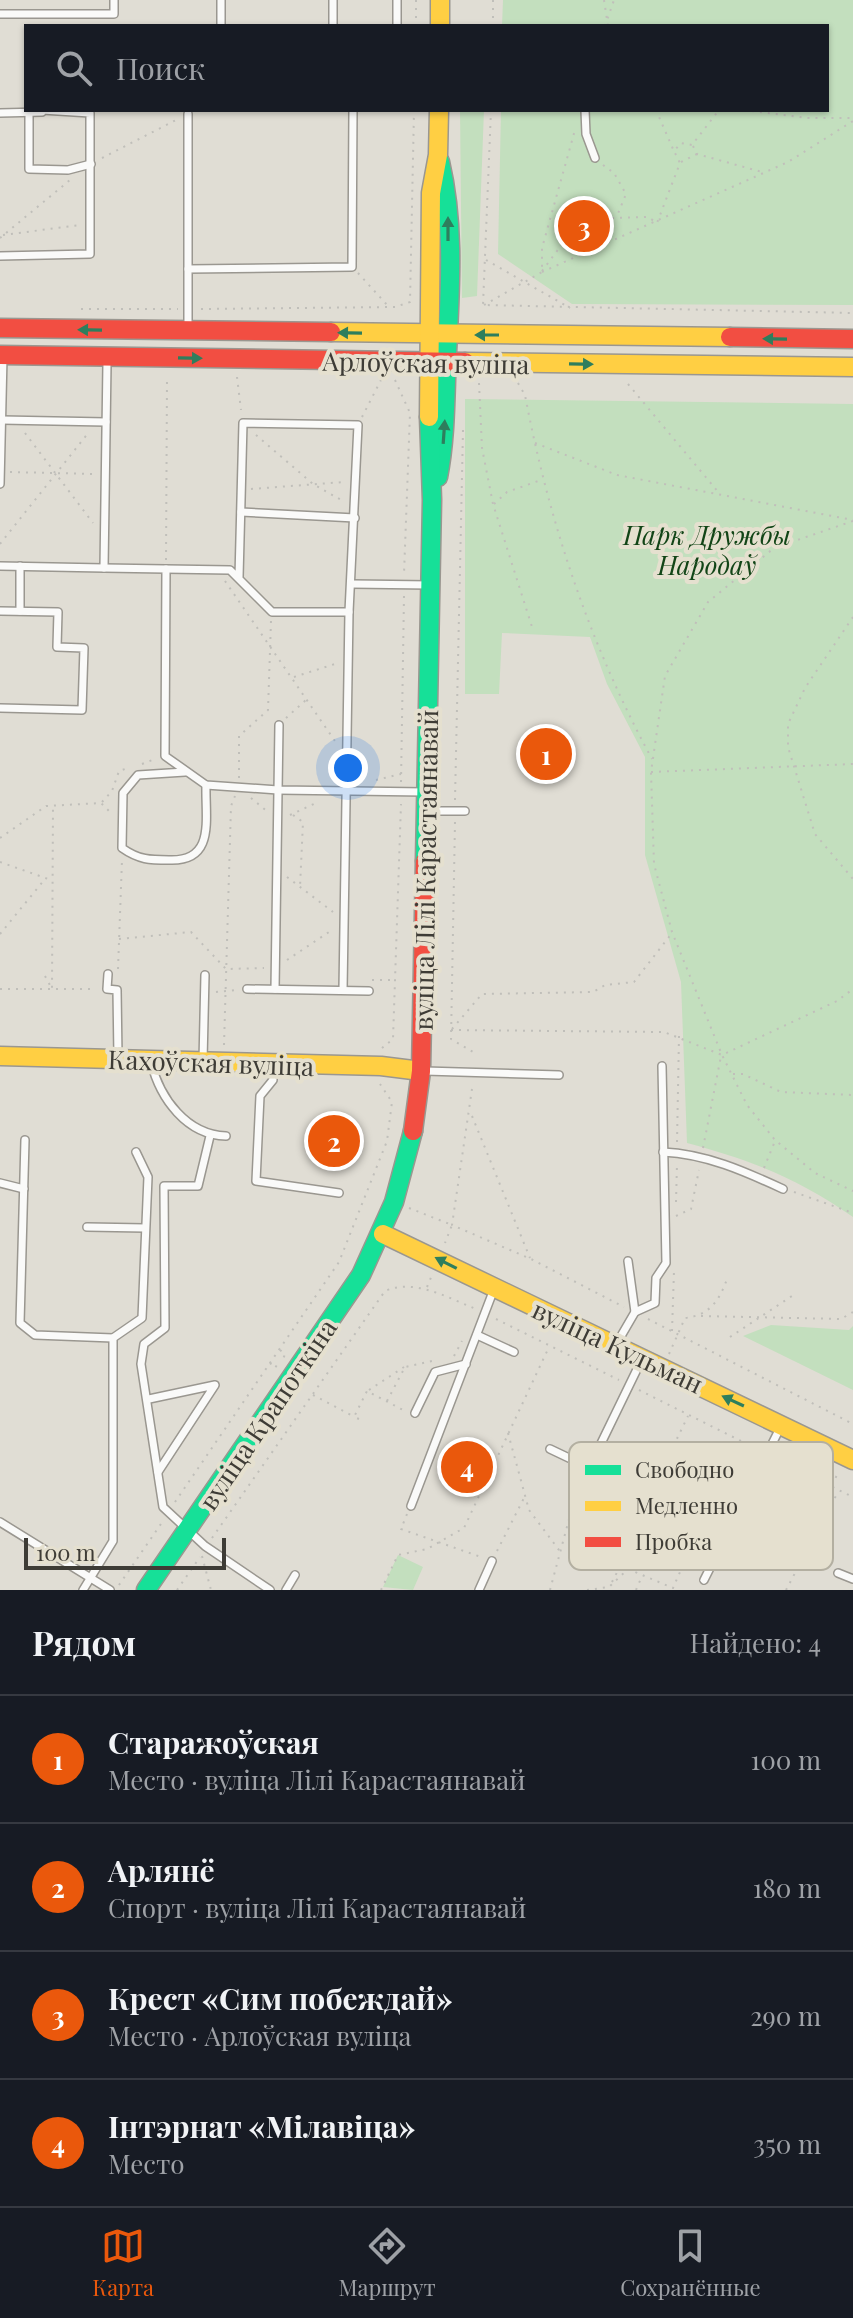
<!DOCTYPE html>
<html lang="ru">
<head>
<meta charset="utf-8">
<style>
  body { margin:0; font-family:"Playfair Display",serif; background:#20242c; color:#f1f3f6 }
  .scale { position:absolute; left:24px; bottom:20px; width:202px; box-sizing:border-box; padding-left:8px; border:4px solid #3e3c36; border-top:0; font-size:22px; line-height:28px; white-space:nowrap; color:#3e3c36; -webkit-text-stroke:6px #e5e0cf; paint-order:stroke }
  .you { position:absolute; left:348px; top:768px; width:28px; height:28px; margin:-20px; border:6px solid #fff; border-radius:50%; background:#1a73e8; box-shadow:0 0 0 12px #1a73e833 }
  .badge { display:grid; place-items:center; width:52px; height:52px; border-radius:50%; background:#ea580c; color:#fff; font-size:26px; font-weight:700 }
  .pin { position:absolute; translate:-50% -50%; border:4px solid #fff; box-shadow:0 2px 8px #0006 }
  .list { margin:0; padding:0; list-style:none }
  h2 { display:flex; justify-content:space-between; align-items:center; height:104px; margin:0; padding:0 32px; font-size:34px }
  h2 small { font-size:26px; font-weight:400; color:#9ea1a6 }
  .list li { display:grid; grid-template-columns:52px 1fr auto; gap:24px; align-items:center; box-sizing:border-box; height:128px; padding:0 32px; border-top:2px solid #363941 }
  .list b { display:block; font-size:30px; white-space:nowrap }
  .list p { margin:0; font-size:26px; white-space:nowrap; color:#9ea1a6 }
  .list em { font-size:26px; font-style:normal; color:#9ea1a6 }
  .icon { flex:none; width:44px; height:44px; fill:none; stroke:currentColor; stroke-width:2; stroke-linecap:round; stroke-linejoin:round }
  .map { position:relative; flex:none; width:853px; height:1590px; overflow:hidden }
  .search { position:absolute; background:#171b24; box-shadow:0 2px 6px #0004; left:24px; right:24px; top:24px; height:88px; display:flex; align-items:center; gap:20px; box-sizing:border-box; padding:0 28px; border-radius:0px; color:#9ea1a6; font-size:30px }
  .sheet { height:616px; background:#171b24 }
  nav { display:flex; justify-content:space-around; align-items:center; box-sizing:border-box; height:112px; border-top:2px solid #363941; background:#171b24; font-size:22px; color:#9ea1a6 }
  nav a { display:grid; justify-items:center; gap:4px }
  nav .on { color:#ea580c }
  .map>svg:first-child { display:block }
  .green { fill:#c3dfbe }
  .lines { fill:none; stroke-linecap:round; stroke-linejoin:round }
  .lane-casing { stroke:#9a9790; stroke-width:10 }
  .fast-casing { stroke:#9a9790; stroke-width:21 }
  .slow-casing { stroke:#9a9790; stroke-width:21 }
  .jam-casing { stroke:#9a9790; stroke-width:21 }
  .path { stroke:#c0bfba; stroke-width:2; stroke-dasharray:2 6; stroke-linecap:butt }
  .lane { stroke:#fafaf9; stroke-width:7 }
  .fast { stroke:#16e098; stroke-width:18 }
  .slow { stroke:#ffcf43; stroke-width:18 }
  .jam { stroke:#f24e42; stroke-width:18 }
  .oneway { fill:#2e7e5d }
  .labels { text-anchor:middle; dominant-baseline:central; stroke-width:8; stroke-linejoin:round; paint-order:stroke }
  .street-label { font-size:26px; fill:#3e3c36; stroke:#e5e0cf }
  .park-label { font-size:26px; font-style:italic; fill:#124517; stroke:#e5e0cf }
  .key { fill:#e5e0cf; stroke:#b3afa1; stroke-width:2 }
  .key-label { font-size:22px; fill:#3e3c36 }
</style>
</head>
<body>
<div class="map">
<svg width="853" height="1590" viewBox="0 0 853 1590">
  <rect width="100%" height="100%" fill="#e0ddd4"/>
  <!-- green -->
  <g class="green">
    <path d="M503,0H853V305L572,304L498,254L501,110H827V26H502Z"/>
    <path d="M460,110H484L477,296L462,298Z"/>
    <path d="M465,399L853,404V1217C799,1179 751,1160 687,1143L681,982L645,855V757L607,684L590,637L502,633L499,694H465Z"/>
    <path d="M771,1325L849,1330L853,1326V1390L743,1336Z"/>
    <path d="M398,1555L423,1567L413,1590L383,1587Z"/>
  </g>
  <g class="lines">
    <defs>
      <g id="lane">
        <path d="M333,0V26"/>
        <path d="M0,14H114V0"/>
        <path d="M221,26V0"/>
        <path d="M397,26V0"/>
        <path d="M585,110L586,134L595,158"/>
        <path d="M29,112V169L68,170L91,164"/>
        <path d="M0,113L42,112"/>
        <path d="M188,114V269"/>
        <path d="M0,256L90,254V113L42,110"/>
        <path d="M188,325V269L352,267L353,110"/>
        <path d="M2,420L106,422"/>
        <path d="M0,484L3,357"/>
        <path d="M241,512L355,518"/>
        <path d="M0,566L104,568L107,363"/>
        <path d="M20,566V611"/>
        <path d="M104,568L166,569L165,756L206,785L278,790L425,792"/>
        <path d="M166,569L230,570L272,612H349L358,425L243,423L239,577"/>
        <path d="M352,584L430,585"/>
        <path d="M0,611L58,612L57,647L84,648L82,710L0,708"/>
        <path d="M185,772L138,775L123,793L122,848C139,860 150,860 169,860C216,862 205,819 206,785"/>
        <path d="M428,811H465"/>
        <path d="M108,974L107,989L117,990L118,1057"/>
        <path d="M247,989L369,991"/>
        <path d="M275,989L279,725"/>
        <path d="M343,990L349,612"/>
        <path d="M203,1061L205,975"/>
        <path d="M151,1062C160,1099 187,1135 226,1136"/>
        <path d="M272,1066L273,1080L260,1096L256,1181L339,1193"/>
        <path d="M425,1071L559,1075"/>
        <path d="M210,1136L198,1186H164L165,1328L144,1344L141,1364L163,1507L205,1546L270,1590"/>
        <path d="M25,1140L20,1323L35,1335L113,1338"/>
        <path d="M663,1152C706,1154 744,1171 783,1189"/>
        <path d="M0,1183L24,1189"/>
        <path d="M87,1227L145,1228"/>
        <path d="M635,1312L655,1303L656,1278L666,1263L662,1066"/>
        <path d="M477,1335L514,1352"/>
        <path d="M617,1343L635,1312L628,1261"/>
        <path d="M149,1399L215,1385L158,1472"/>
        <path d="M415,1413L435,1372L466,1364"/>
        <path d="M550,1449L590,1468"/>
        <path d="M759,1467L778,1475"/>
        <path d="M574,1499L642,1359"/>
        <path d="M411,1506L494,1289"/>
        <path d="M667,1516L722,1544"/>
        <path d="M0,1522L110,1590"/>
        <path d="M838,1573L853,1579"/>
        <path d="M704,1580L781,1426"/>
        <path d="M83,1590L113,1541V1338L142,1318L148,1177L136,1152"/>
        <path d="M286,1590L295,1575"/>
        <path d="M479,1590L492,1561"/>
      </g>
      <g id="fast">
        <path d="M438,477C446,436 445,395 447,353C450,289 455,226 440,162"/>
        <path d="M425,861L432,500L429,417"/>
        <path d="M146,1590L361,1275L394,1202L413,1131"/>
      </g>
      <g id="slow">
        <path d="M440,0V26"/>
        <path d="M331,332L730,337"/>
        <path d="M465,362L853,367"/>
        <path d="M429,417L431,193L438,155L439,110"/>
        <path d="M0,1056L381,1066L421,1071"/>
        <path d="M383,1234L853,1460"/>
      </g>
      <g id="jam">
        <path d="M0,328L331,332"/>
        <path d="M730,337L853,339"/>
        <path d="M0,355L465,362"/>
        <path d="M413,1131L421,1071L425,861"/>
      </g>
    </defs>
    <!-- lane casing -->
    <use href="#lane" class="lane-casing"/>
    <!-- fast casing -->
    <use href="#fast" class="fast-casing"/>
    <!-- slow casing -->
    <use href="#slow" class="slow-casing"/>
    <!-- jam casing -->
    <use href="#jam" class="jam-casing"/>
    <!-- path -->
    <g class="path">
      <path d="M604,0L608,26"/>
      <path d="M416,26V0"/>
      <path d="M493,26V0"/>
      <path d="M605,26L614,0"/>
      <path d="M491,110L483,305L853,313"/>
      <path d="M656,110L673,149"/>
      <path d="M744,110L807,118H853"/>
      <path d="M693,146L697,154L762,172"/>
      <path d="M102,158L178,119"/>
      <path d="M681,162L697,154"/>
      <path d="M603,165L614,173L626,194L617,216"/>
      <path d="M3,235L80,225"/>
      <path d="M0,238L70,180"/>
      <path d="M486,260L570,308"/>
      <path d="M542,271L581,219L648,217L657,223L680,163L674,151L681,143L692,145L719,110"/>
      <path d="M542,272L788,162L853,121"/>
      <path d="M358,273L389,307"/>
      <path d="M484,305L542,272V248L575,130"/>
      <path d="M81,309H178"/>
      <path d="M201,309L395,307L410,302L414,110"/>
      <path d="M237,377L241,410"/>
      <path d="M395,380L410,413L404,574"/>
      <path d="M479,383L482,448L493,504L533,630"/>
      <path d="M518,383L525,395C549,522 590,645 652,759"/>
      <path d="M628,384L719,493"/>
      <path d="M362,417L381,380"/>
      <path d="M25,433L93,523"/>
      <path d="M256,435L313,484L343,501"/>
      <path d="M535,443L617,475L853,520"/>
      <path d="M10,472L95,474"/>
      <path d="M251,489L344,482"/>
      <path d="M494,504L507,492L541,480"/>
      <path d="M853,521L774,548L708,602L665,676L651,772L654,864L672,932L722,1055L747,1105L775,1140L815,1173L853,1191"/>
      <path d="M0,544L89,432"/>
      <path d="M166,560L167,379"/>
      <path d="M225,581L337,744"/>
      <path d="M853,617L805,688L788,724V747L815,834L853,879"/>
      <path d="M294,677L338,663"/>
      <path d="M286,718L307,699"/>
      <path d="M142,764L155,759"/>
      <path d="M358,770L368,779"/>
      <path d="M651,772L853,764"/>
      <path d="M239,778V736L268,710L271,621"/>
      <path d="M376,780L401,774"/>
      <path d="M401,782L404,596"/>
      <path d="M251,798L268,812"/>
      <path d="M455,800L463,430"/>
      <path d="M102,802L112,791L119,771L128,768"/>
      <path d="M290,815L316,803"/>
      <path d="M293,815L303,822L300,887"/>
      <path d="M455,822L451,1039L473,1052"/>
      <path d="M0,838L46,806L101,803L111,813"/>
      <path d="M0,862L51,880"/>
      <path d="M287,877L333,912"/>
      <path d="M0,934L45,879"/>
      <path d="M119,939L191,932L226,969L264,968"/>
      <path d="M287,960L332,930"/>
      <path d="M118,969L122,860"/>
      <path d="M45,976L52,989L53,806"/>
      <path d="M372,980H394"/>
      <path d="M0,989H95"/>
      <path d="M216,992L238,990"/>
      <path d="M452,1029L482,994L593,992L605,985L634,982L672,933"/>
      <path d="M451,1030L664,1032L722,1055L837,1001L853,989"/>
      <path d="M224,1045L231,806L235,796"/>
      <path d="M382,1048L393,1039L401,804"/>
      <path d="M733,1074H743L781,1092L853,1095"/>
      <path d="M472,1089L452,1225L531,1259L624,1307"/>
      <path d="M472,1116L530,1258"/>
      <path d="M677,1142L679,1036"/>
      <path d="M703,1148L721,1056"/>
      <path d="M764,1168L775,1141"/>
      <path d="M794,1192L853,1213"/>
      <path d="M676,1202L677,1164"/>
      <path d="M409,1208L452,1225L445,1243"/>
      <path d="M676,1216L691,1209L699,1170"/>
      <path d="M427,1287L432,1275"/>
      <path d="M701,1316L841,1319L853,1312"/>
      <path d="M496,1319L619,1380"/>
      <path d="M648,1319L853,1424"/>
      <path d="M672,1331L674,1271"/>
      <path d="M730,1337L792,1296"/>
      <path d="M280,1350L285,1354L282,1362"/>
      <path d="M669,1354L685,1318C710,1315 719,1301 727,1279"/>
      <path d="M454,1356L462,1341"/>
      <path d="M270,1363L275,1368L279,1362"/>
      <path d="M369,1390L404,1367"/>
      <path d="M639,1390L759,1450"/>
      <path d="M313,1395L353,1416"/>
      <path d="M387,1401L405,1367L432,1361"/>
      <path d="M359,1419L354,1417L367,1391L403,1410"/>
      <path d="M508,1433L529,1510L562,1554"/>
      <path d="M775,1459L853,1497"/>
      <path d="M799,1472L801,1561"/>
      <path d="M832,1485L838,1473"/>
      <path d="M175,1502L339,1262L387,1141L392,1102L380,1084"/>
      <path d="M407,1514L401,1529L481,1557"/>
      <path d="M212,1538L385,1291C415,1278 448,1298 476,1309"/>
      <path d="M696,1544L700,1561"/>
      <path d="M665,1550L698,1569"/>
      <path d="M497,1551L525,1496"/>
      <path d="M202,1556L211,1590"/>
      <path d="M628,1569L673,1588L694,1540"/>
      <path d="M612,1582L658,1494L655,1484L688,1416"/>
      <path d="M119,1585L163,1521"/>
      <path d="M177,1590L200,1557"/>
      <path d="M381,1590L398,1555L427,1549L464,1528L549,1347"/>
      <path d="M550,1590L572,1508"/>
      <path d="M587,1590L609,1587L628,1569L687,1538"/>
      <path d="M636,1590L642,1576"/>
      <path d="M786,1590L838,1492"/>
    </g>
    <!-- lane -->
    <use href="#lane" class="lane"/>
    <!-- fast -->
    <use href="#fast" class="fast"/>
    <!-- slow -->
    <use href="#slow" class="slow"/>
    <!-- jam -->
    <use href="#jam" class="jam"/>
  </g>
  <!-- one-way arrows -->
  <defs><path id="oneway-solid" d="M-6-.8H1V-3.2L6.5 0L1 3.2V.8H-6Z" transform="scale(2)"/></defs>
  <g class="oneway">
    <use href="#oneway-solid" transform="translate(448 229) rotate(-90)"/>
    <use href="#oneway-solid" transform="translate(90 330) rotate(-179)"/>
    <use href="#oneway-solid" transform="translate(350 333) rotate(-179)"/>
    <use href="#oneway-solid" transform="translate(487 335) rotate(-180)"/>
    <use href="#oneway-solid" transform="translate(775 339) rotate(-179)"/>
    <use href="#oneway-solid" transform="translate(190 358) rotate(1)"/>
    <use href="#oneway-solid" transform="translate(581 364) rotate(1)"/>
    <use href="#oneway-solid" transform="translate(444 432) rotate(-86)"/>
    <use href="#oneway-solid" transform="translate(446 1263) rotate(-153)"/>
    <use href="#oneway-solid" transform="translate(733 1401) rotate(-155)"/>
  </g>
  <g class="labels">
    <!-- street labels -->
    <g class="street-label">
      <text transform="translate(426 362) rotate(1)">Арлоўская вуліца</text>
      <text transform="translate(425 870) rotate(-89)">вуліца Лілі Карастаянавай</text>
      <text transform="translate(211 1062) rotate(2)">Кахоўская вуліца</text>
      <text transform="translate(618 1346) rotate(25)">вуліца Кульман</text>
      <text transform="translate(267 1414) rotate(-56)">вуліца Крапоткіна</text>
    </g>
    <!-- park labels -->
    <g class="park-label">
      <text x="707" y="534">Парк Дружбы<tspan x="707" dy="30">Народаў</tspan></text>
    </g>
  </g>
  <!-- legend -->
  <rect x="569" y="1442" width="264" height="128" rx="12" class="key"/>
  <rect x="585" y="1465" width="36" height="10" fill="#16e098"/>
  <rect x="585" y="1501" width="36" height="10" fill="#ffcf43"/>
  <rect x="585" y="1537" width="36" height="10" fill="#f24e42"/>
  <g class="key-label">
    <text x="635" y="1478">Свободно</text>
    <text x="635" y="1514">Медленно</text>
    <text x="635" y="1550">Пробка</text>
  </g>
</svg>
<div class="scale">100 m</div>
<div class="you"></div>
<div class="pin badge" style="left:546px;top:754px">1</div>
<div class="pin badge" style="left:334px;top:1141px">2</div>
<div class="pin badge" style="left:584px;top:226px">3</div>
<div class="pin badge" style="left:467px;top:1467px">4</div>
<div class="search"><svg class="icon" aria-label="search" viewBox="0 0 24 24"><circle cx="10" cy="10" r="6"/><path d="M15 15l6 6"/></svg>Поиск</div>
</div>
<section class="sheet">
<h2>Рядом<small>Найдено: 4</small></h2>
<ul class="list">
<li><span class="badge">1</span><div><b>Старажоўская</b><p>Место · вуліца Лілі Карастаянавай</p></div><em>100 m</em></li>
<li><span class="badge">2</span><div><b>Арлянё</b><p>Спорт · вуліца Лілі Карастаянавай</p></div><em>180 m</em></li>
<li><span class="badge">3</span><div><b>Крест «Сим побеждай»</b><p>Место · Арлоўская вуліца</p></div><em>290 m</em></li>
<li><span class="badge">4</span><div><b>Інтэрнат «Мілавіца»</b><p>Место</p></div><em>350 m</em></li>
</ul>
</section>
<nav>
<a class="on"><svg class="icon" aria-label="map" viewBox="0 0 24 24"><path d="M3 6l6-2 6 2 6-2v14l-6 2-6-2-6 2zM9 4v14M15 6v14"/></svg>Карта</a>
<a><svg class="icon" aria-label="directions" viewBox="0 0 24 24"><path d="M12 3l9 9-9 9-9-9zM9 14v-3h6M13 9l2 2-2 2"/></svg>Маршрут</a>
<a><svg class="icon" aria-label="saved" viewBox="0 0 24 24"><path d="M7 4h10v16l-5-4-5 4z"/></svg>Сохранённые</a>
</nav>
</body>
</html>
